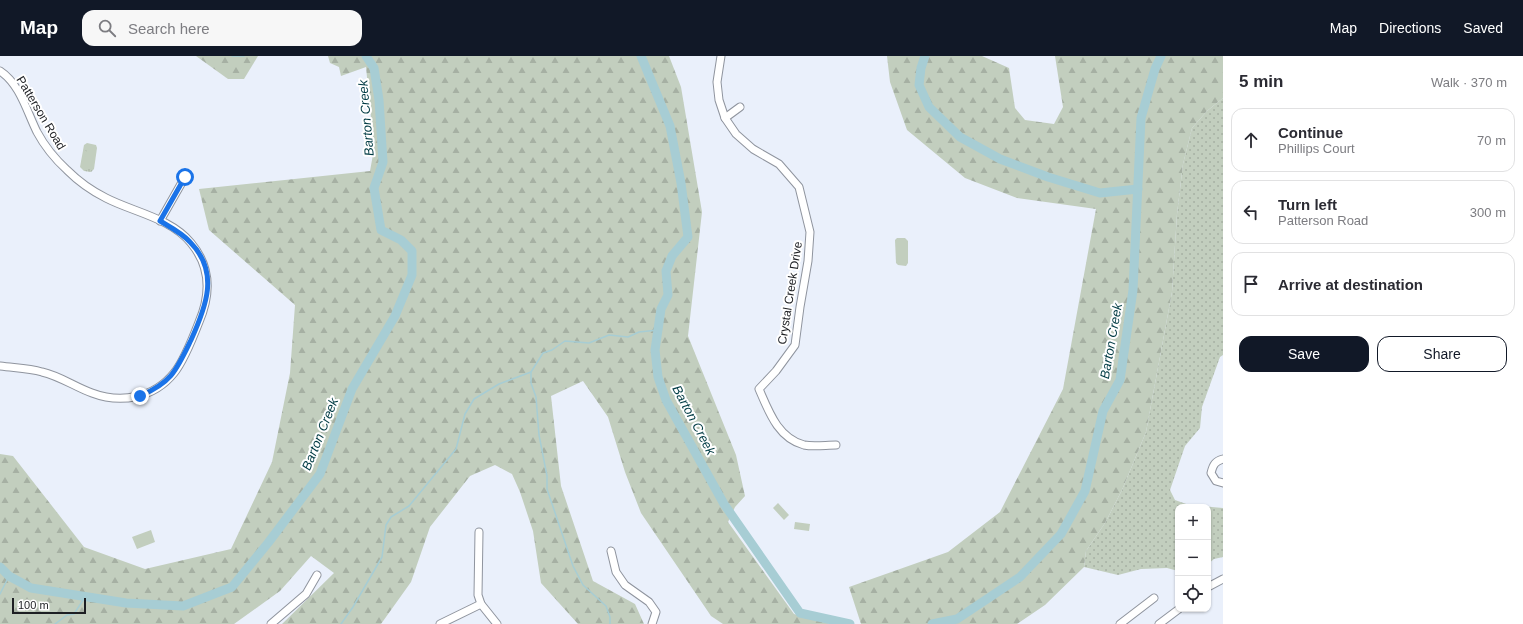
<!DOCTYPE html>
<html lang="en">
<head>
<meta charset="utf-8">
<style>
  body { margin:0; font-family:Arial,sans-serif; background:#f7f7f7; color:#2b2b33 }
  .controls { position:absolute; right:12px; bottom:12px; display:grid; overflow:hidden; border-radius:8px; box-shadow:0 1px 3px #0004 }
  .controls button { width:36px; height:36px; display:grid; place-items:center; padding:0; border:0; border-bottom:1px solid #e1e1e2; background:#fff; color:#2b2b33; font:20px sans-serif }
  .scale { position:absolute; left:12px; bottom:10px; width:74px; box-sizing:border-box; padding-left:4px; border:2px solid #1d1f23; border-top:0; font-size:11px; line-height:14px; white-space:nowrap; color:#1d1f23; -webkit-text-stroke:3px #fff; paint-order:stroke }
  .stop { position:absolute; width:12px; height:12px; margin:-9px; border:3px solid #1a73e8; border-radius:50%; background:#fff }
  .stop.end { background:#1a73e8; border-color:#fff; box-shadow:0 1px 4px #0008 }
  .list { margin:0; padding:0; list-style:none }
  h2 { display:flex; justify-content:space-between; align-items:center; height:52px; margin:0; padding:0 16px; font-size:17px }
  h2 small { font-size:13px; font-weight:400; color:#7c7c81 }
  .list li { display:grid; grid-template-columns:26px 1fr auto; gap:12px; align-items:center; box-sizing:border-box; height:64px; margin:0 8px 8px; padding:0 8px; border:1px solid #e1e1e2; border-radius:12px }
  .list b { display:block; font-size:15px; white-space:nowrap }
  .list p { margin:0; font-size:13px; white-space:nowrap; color:#7c7c81 }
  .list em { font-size:13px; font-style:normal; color:#7c7c81 }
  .actions { display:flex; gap:8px; padding:12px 16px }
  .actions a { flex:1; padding:9px 0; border:1px solid #111827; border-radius:12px; text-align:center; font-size:14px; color:#111827 }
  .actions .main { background:#111827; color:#fff }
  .icon { flex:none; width:22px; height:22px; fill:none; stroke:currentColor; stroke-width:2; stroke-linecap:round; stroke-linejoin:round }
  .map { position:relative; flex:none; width:1223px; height:568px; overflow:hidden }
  header { display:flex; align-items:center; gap:24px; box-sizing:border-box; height:56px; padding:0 20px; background:#111827; color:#fff }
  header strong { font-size:19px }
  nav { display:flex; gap:22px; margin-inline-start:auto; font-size:14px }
  .search { width:280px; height:36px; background:#f7f7f7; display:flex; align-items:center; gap:10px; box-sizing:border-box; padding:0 14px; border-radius:12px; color:#7c7c81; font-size:15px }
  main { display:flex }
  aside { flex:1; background:#fff }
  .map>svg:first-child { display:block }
  .grass { fill:url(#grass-dots) }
  .forest { fill:url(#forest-firs) }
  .park { fill:url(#park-tufts) }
  .garden { fill:#c2cebe }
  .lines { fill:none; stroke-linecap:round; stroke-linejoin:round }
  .stream { stroke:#a7cdd4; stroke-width:1.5 }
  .river { stroke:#a7cdd4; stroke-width:9 }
  .minor-casing { stroke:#8f949e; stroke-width:9 }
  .minor { stroke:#fff; stroke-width:7 }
  .route { stroke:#1a73e8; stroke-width:5 }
  .labels { text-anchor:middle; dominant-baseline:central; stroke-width:4; stroke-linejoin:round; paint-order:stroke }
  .street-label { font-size:12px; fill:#1d1f23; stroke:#fff }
  .water-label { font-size:13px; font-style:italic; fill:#003b44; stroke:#fff }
</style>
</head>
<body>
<header>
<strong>Map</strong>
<div class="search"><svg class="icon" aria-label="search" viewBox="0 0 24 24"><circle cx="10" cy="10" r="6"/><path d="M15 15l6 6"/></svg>Search here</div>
<nav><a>Map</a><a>Directions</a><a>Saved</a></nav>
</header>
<main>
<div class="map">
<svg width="1223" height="568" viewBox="0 0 1223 568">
  <defs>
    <pattern id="grass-dots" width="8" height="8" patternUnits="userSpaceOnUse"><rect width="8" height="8" fill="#c2cebe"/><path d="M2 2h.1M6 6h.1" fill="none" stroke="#a6b0a3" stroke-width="1.8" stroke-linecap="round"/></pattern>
    <pattern id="forest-firs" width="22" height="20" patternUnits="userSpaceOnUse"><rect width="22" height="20" fill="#c2cebe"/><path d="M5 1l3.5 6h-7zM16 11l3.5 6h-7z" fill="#a6b0a3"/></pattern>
    <pattern id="park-tufts" width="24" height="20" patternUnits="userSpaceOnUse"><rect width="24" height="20" fill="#c2cebe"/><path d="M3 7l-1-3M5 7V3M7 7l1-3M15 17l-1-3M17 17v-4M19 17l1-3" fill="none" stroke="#a6b0a3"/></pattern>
  </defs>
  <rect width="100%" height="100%" fill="#eaf0fb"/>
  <!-- grass -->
  <path class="grass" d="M1223,42V299L1220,301L1202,351L1200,372L1185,390L1170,434L1175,444L1189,449L1223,452V501L1214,503L1208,508V451H1178V515L1167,512L1141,513L1118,519L1084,511L1086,495L1105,467L1122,434L1146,376L1172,236L1177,158L1183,108L1192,72L1207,55Z"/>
  <!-- forest -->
  <g class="forest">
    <path d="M196,0H258L244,23H228Z"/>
    <path d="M328,0H669L681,31L702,156L688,280L736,399L745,440L735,451L728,466L794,558L831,568H723L711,560L641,457L625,416L608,361L583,325L551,340L561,430L593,525L635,548L644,568H578L541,527L533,475L520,436L512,418L495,409L470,420L430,471L411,526L381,568H282L334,517L311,500L280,535L234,568H0V398L13,400L84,491L145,513L231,493L272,406L290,317L295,249L209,174L199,133L370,115L374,93L366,11L341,20L339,11L330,7Z"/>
    <path d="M887,0H982L1009,12L1015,52L1025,64L1054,68L1063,51L1055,0H1223V42L1207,55L1192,72L1183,108L1177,158L1172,236L1146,376L1122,434L1105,467L1086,495L1084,511L1045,549L1017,568H861L849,531L948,496L1000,456L1063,333L1096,153L1017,142L965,122L907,74L890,26Z"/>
  </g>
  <!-- park -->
  <path class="park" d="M87,87L96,89L97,92L94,113L91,116L84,115L80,111L84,89Z"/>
  <!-- garden -->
  <g class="garden">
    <path d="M87,92L95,94L91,111L83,109Z"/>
    <path d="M897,182H905L908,185V207L906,210L898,209L896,207L895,184Z"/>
    <path d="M778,447L789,459L784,464L773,452Z"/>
    <path d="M795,466L810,468L809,475L794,473Z"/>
    <path d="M151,474L155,486L137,493L132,481Z"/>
  </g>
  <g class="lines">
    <!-- stream -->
    <g class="stream">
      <path d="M232,0H244"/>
      <path d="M531,316V327L536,341L539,379L547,420V433L573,510L583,529L606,550L610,561V568"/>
      <path d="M0,538L9,520"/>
      <path d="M55,568L67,559L74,558L85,541"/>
      <path d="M341,568L353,551L382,501L386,469L391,461L409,450L456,393L465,358L474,343L499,328L531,316L543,297L552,294L565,285L589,287L609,279L628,281L639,276L658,274"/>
    </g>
    <!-- river -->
    <g class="river">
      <path d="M641,0L670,70L681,127L688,181L672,200L666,215L668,239L661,253L655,294L658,321L666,344L724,448L800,557L850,568"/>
      <path d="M925,0L921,12L919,29L929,51L960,81L1000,103L1048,121L1100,137L1138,133"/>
      <path d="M0,511L9,520L31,532L126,547L183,550L232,531L268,487L320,418L352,333L395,260L412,219V195L401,184L381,174L374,132L383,106L379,44L374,12L366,0"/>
      <path d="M932,568L957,563L1020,521L1061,478L1085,435L1103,355L1120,324L1133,234L1141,62L1155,13L1161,0"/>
    </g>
    <defs>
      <g id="minor">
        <path d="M721,0L717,26L719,44L725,62L736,78L753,93L779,108L799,131L810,176L808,205L800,251L795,289L776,315L759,333C769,356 778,382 804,389C814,391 826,389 836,389"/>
        <path d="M0,15C20,28 27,56 37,76C45,91 55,103 67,114C78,125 92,135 106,142C133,156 171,162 191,187C211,211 211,238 199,266C194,279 183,306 174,317C154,342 121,348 92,337C75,331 60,320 42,316C28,312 14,312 0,310"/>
        <path d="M725,62L740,51"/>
        <path d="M160,165L185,121"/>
        <path d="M1223,403C1215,405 1213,409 1211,417L1216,425L1223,427"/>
        <path d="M479,476L478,539L481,548L497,568"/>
        <path d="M611,495L616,516L625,529L649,546L656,556L652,568"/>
        <path d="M1208,531L1223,523"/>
        <path d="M271,568L306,538L317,519"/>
        <path d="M440,568L481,548"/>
        <path d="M1120,568L1154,542"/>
        <path d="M1159,568L1179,553"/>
      </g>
    </defs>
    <!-- minor casing -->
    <use href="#minor" class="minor-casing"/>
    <!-- minor -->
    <use href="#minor" class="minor"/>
  </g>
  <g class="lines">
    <!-- route -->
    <path class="route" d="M140,340C172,326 176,315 191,284C206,251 220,216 190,186C182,177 170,171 160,165L185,121"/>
  </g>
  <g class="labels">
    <!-- street labels -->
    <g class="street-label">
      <text transform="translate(41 57) rotate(59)">Patterson Road</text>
      <text transform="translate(790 237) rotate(-81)">Crystal Creek Drive</text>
    </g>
    <!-- water labels -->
    <g class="water-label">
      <text transform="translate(366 62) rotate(-95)">Barton Creek</text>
      <text transform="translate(1111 285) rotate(-80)">Barton Creek</text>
      <text transform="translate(694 364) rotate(62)">Barton Creek</text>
      <text transform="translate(320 378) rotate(-68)">Barton Creek</text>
    </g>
  </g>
</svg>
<div class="controls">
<button>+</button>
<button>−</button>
<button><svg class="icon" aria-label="locate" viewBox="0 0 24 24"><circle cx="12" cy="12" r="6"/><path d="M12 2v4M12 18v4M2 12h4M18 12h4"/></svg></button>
</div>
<div class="scale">100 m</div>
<div class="stop" style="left:185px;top:121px"></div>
<div class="stop end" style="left:140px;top:340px"></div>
</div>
<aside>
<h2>5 min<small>Walk · 370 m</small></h2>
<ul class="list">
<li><svg class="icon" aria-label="ahead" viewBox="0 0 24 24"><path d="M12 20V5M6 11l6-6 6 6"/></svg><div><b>Continue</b><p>Phillips Court</p></div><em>70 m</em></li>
<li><svg class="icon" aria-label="left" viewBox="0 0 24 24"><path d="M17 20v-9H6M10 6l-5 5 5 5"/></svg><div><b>Turn left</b><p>Patterson Road</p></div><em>300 m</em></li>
<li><svg class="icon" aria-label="arrive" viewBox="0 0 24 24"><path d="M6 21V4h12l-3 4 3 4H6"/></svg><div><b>Arrive at destination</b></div></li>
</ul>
<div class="actions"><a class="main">Save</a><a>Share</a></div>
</aside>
</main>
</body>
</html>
